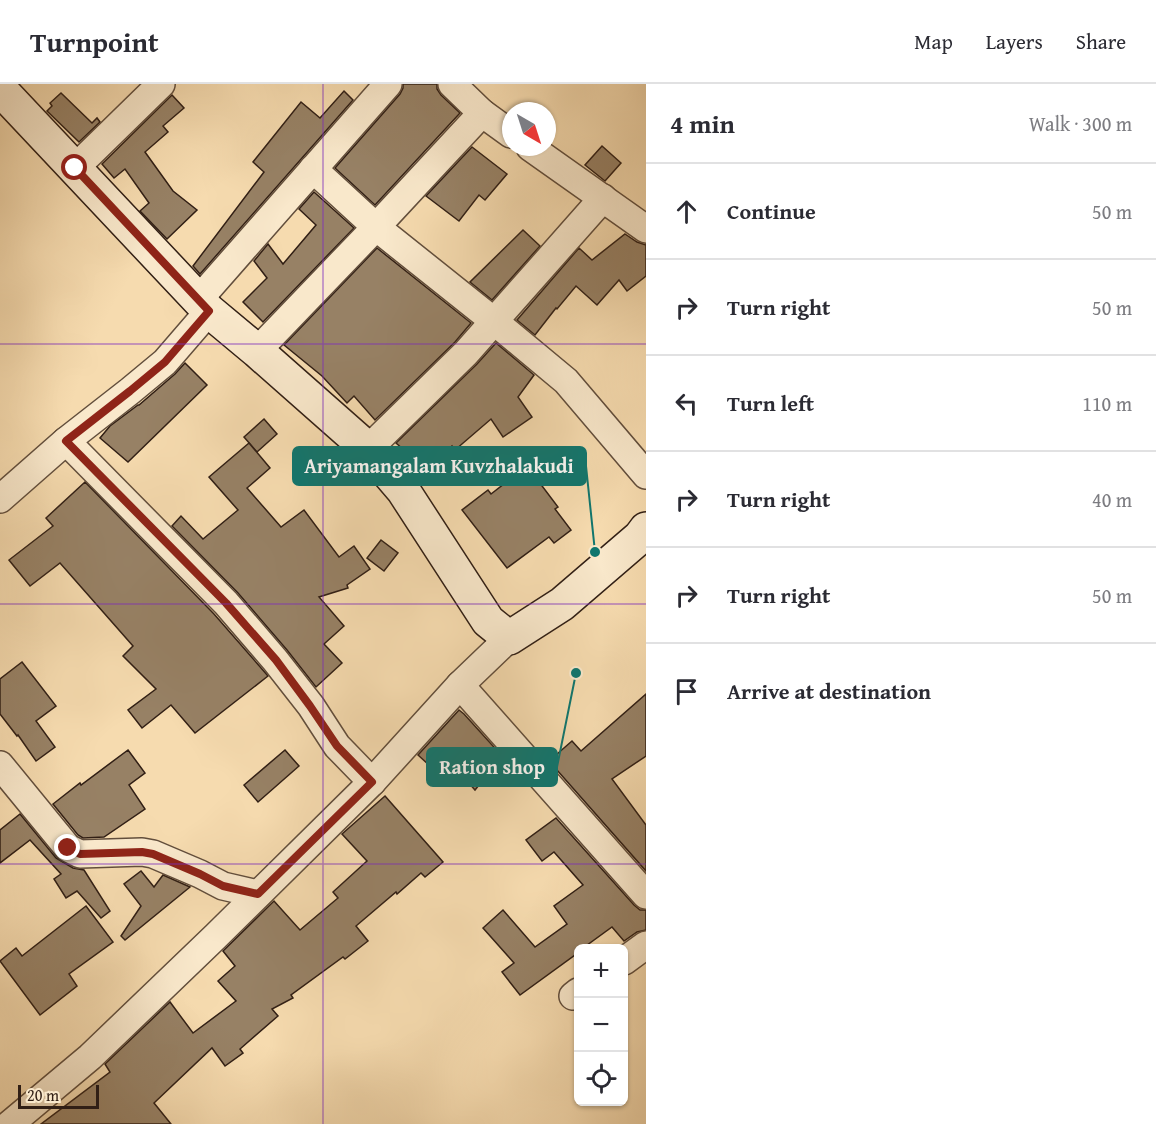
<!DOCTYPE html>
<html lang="en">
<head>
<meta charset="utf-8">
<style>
  body { margin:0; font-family:"Gentium Book Plus",serif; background:#f7f7f7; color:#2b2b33 }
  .controls { position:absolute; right:18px; bottom:18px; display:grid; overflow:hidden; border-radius:9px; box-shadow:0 2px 4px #0004 }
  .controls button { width:54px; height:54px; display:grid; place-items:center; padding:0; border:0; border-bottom:2px solid #e1e1e2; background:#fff; color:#2b2b33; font:30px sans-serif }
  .compass { position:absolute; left:502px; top:18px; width:54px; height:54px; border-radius:50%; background:#fff; box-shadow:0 2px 4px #0004; rotate:141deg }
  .scale { position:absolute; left:18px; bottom:15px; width:81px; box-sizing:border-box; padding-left:6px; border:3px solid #311f15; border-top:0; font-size:16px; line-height:21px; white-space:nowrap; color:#311f15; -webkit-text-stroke:4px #f9e8cb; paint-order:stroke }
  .stop { position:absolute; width:18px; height:18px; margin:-14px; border:4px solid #8f2418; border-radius:50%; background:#fff }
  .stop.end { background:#8f2418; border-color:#fff; box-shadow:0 2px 6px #0008 }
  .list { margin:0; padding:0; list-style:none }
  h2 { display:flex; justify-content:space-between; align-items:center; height:78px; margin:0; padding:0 24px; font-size:26px }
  h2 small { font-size:20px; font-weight:400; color:#7c7c81 }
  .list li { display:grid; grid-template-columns:39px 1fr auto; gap:18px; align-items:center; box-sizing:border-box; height:96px; padding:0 24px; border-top:2px solid #e1e1e2 }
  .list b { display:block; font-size:22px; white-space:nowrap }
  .list em { font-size:20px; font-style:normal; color:#7c7c81 }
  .icon { flex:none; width:33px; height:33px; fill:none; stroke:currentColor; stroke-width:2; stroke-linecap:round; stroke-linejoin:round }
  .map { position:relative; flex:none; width:646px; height:1040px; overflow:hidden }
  header { display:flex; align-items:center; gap:36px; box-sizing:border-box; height:84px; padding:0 30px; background:#fff; border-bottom:2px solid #e1e1e2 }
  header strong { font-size:28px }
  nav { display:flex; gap:33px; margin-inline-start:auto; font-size:21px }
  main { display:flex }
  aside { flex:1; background:#fff }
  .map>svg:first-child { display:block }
  .building { fill:#978165; stroke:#311f15; stroke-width:1.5 }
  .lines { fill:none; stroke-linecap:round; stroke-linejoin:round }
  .street-casing { stroke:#624e3c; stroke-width:30 }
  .secondary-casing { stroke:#311f15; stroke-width:36 }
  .street { stroke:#f9e8cb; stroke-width:27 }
  .secondary { stroke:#f9e8cb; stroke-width:33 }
  .route { stroke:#8f2418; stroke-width:8 }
  .grid { fill:none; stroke:#7b2cbf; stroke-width:1.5; stroke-opacity:0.55 }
  .leader { fill:none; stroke:#0f766e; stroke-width:2 }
  .callout-dot { fill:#0f766e; stroke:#f9e8cb; stroke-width:2 }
  .callout { fill:#0f766e; stroke:#0f766e; stroke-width:2 }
  .callout-label { font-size:20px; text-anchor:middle; font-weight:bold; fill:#fff }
</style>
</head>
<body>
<header>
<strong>Turnpoint</strong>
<nav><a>Map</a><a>Layers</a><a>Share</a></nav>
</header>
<main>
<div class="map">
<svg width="646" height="1040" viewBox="0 0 646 1040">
  <rect width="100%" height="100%" fill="#f6dbaf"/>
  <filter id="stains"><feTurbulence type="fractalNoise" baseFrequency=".00333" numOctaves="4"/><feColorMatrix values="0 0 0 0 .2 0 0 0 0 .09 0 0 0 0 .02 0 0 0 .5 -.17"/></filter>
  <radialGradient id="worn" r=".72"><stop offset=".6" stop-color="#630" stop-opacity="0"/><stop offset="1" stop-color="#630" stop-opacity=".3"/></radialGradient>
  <!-- building -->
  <g class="building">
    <path d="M403,0H437V5L441,11L460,29L375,121L335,84L400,10L403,4Z"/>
    <path d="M344,7L353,16L200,190L193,182L264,88L253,78L301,18L320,34Z"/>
    <path d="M61,9L92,39L97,34L100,38L79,58L47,27L52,22L50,19Z"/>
    <path d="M172,11L184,24L163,42L168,48L145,68L173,107L197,126L167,155L140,127L149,119L125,85L114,94L102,80Z"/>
    <path d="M602,62L621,79L605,97L585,81Z"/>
    <path d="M472,63L507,90L485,116L479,111L459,137L426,112Z"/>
    <path d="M314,108L354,144L263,238L243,218L267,194L254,177L268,160L283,180L316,141L299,125Z"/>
    <path d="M523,146L540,162L492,216L470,198Z"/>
    <path d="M625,150L637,158L646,161V192L627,207L619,196L597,221L576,202L557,225L556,224L535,251L517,236L579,164L592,176Z"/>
    <path d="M377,164L471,239L455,258L375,336L354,312L347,319L322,292L284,261Z"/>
    <path d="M496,259L534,291L518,313L532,333L503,353L491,335L455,366L452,362L429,388L396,359L477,280Z"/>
    <path d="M185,279L207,301L128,378L100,354L110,342L138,321H139L175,290Z"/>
    <path d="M264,335L277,350L257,368L244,353Z"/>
    <path d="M249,359L270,384L247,404L281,443L304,426L339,473L354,462L370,485L347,501L348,504L319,513L344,542L324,560L342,579L316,603L287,566L238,509L172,442L181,432L203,455L238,426L209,393Z"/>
    <path d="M527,382L558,423L555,425L571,446L554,459L549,453L507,484L462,426L488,406L491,410Z"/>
    <path d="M85,398L214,530L268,592L195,649L171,621L142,644L128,626L156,605L123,572L133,562L60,479L30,502L9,476L53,442L46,434Z"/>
    <path d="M381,456L398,469L384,487L367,474Z"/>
    <path d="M22,578L56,622L36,637L55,663L36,677L18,651L17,652L0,630V595Z"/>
    <path d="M646,610V672L612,695L646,741V787L549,677L572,657L581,667Z"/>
    <path d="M459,626L464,630L502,672L475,706L461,690L451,701L418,671Z"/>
    <path d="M128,666L145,689L129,701L145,725L104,753L83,754L78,751L53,720L80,699L81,701Z"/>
    <path d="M285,666L299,682L258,718L244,701Z"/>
    <path d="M385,712L443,778L425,793L421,789L397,810L396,808L356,842L368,857L345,875L343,873L291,911L293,914L272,925L278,932L240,965L243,969L225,982L212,964L154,1019L171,1040H41L110,988L105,980L170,918L193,949L236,917L218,897L235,882L223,867L274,817L300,846L338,814L333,808L367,777L342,750Z"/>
    <path d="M20,730L56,774L73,784L84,786L110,827L101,834L77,807L66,814L54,795L61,790L30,756L0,779V746Z"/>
    <path d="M556,734L634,821L640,826H646V846L637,848L624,857L612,843L583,864H579V868L520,911L502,888L514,879L483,844L503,826L535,863L567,840L554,822L583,801L554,768L542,777L526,756Z"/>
    <path d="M141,787L154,803L163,791L190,803L125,856L121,852L141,822L124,800Z"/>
    <path d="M86,822L113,858L69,890L77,902L40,931L0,877L16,864L22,872Z"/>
  </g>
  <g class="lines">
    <defs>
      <g id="street">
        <path d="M452,0L482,29L511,50"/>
        <path d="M530,63L646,145"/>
        <path d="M75,84L161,0"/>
        <path d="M313,85L376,143L495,238L566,297L646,391"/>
        <path d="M199,215L388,0"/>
        <path d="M257,267L376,143L482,29"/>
        <path d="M66,357L226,519L275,576L311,622L337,662L372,698"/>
        <path d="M368,365L466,269L603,114"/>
        <path d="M0,415L66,357L130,307L165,278L209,227"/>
        <path d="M460,601L646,811"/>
        <path d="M0,681L68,764L80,770L142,768L153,770L200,790L223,802L258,810"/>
        <path d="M624,877L646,861"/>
        <path d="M573,912L578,908"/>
        <path d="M10,1040L90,973L216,852L372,698L460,601L509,554"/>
      </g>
      <path id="secondary" d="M0,5L209,227L257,267L368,365L403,406L488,537L509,554L562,520L640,453L646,445"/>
    </defs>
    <!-- street casing -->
    <use href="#street" class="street-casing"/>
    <!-- secondary casing -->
    <use href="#secondary" class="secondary-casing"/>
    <!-- street -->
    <use href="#street" class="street"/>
    <!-- secondary -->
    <use href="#secondary" class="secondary"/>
  </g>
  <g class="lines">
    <!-- route -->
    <path class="route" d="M68,764L80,770L142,768L153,770L200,790L223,802L258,810L372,698L337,662L310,622L276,576L226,519L66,357L130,307L165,278L209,227L75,84"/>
  </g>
  <!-- grid -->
  <path class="grid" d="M323,0V1040M0,260H646M0,520H646M0,780H646"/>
  <!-- callouts -->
  <path class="leader" d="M595 468L586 382M576 589L557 683"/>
  <g class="callout-dot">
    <circle cx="595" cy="468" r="6"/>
    <circle cx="576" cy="589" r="6"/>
  </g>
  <g class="callout">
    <rect x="293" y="363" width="293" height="38" rx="6"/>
    <rect x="427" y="664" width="130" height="38" rx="6"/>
  </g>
  <g class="callout-label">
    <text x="439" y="389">Ariyamangalam Kuvzhalakudi</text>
    <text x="492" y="690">Ration shop</text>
  </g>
  <rect width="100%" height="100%" filter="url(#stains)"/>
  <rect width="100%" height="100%" fill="url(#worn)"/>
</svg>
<div class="controls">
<button>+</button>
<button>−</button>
<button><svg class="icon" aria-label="locate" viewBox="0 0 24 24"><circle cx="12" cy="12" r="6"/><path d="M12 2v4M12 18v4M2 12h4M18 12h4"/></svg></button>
</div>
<svg class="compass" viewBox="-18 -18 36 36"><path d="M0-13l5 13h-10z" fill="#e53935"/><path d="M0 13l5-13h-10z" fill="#7c7c81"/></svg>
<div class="scale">20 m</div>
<div class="stop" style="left:75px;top:84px"></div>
<div class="stop end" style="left:68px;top:764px"></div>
</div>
<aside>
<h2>4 min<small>Walk · 300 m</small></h2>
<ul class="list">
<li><svg class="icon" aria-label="ahead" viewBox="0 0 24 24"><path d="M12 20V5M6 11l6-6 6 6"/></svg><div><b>Continue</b></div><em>50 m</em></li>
<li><svg class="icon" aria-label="right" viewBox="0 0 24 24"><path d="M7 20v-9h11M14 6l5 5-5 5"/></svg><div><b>Turn right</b></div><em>50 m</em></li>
<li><svg class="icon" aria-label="left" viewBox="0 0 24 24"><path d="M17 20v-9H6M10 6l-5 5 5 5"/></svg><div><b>Turn left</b></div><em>110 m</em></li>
<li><svg class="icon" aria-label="right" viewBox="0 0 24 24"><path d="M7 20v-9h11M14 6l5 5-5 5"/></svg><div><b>Turn right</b></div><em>40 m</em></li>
<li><svg class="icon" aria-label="right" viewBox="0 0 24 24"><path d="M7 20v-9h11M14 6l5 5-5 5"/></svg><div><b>Turn right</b></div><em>50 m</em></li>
<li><svg class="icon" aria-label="arrive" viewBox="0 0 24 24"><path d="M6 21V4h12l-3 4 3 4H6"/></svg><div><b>Arrive at destination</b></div></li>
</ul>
</aside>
</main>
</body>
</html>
